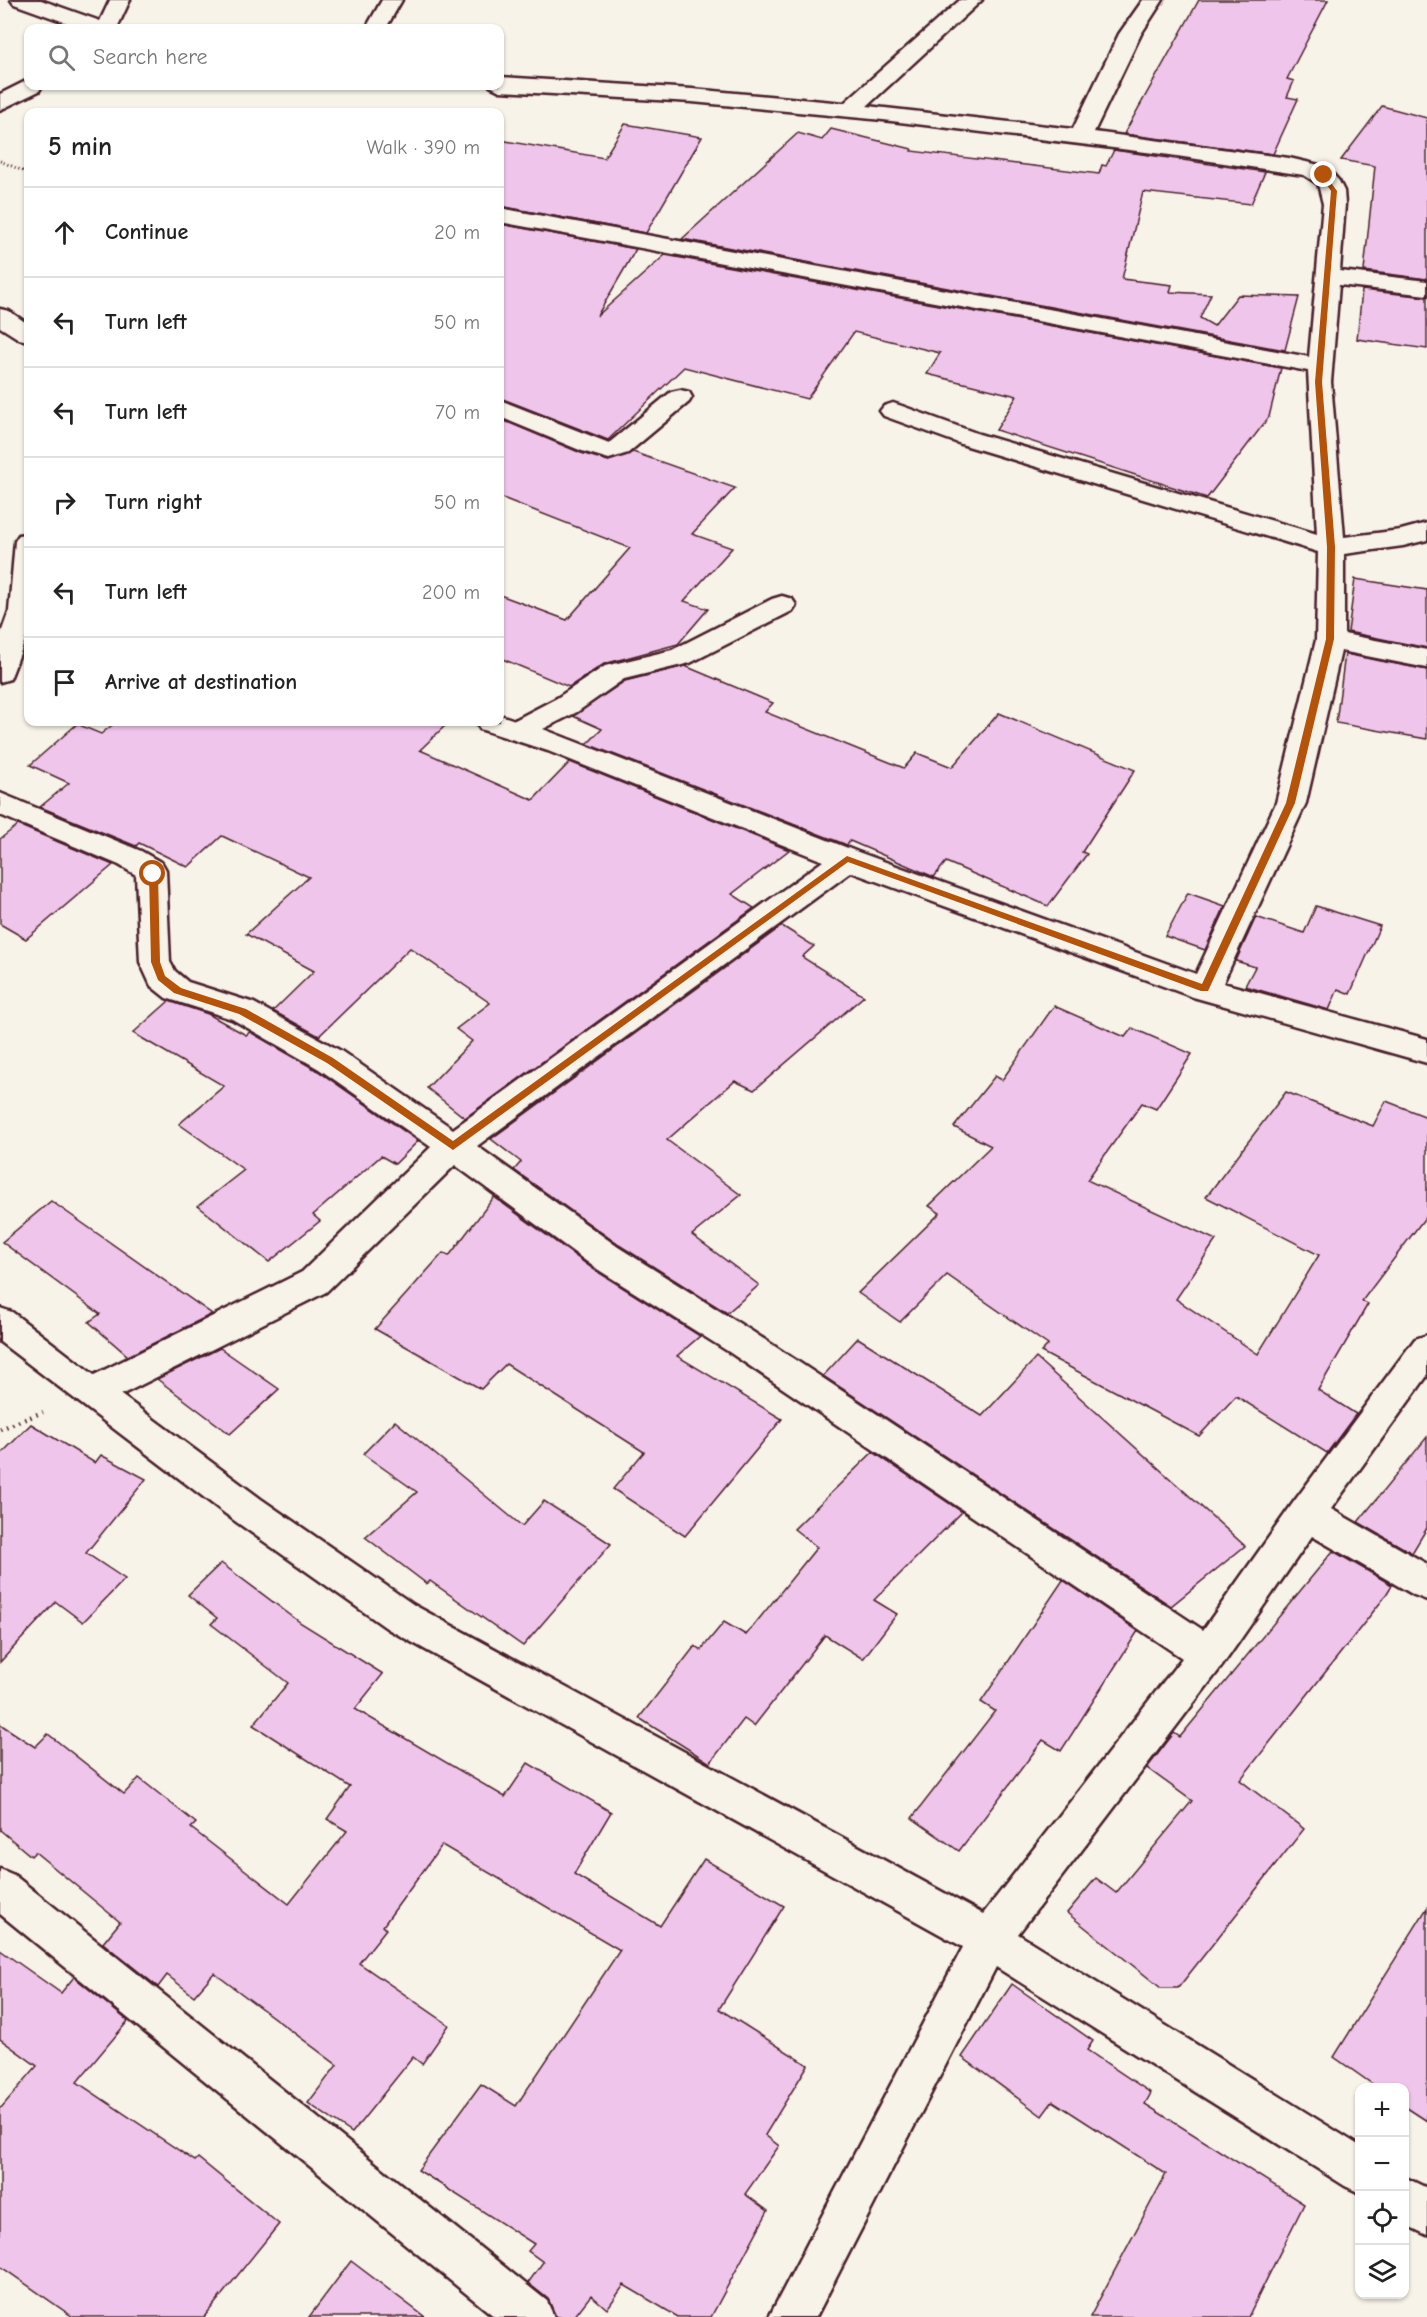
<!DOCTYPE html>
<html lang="en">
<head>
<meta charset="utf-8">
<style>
  body { margin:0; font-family:"Comic Neue",sans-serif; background:#f2f2f2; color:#222 }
  .controls { position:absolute; right:18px; bottom:18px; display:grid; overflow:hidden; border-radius:12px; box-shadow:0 2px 4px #0004 }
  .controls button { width:54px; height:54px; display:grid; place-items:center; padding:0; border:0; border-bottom:2px solid #e0e0e0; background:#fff; color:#222; font:30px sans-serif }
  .stop { position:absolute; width:18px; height:18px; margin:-14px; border:4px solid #b45309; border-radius:50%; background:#fff }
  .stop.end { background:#b45309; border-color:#fff; box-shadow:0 2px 6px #0008 }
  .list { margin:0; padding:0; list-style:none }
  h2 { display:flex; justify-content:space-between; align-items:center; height:78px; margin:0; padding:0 24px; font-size:26px }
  h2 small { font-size:20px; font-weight:400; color:#767676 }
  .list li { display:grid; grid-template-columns:39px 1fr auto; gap:18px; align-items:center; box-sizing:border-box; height:90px; padding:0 24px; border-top:2px solid #e0e0e0 }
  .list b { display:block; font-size:22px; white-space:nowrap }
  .list em { font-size:20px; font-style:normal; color:#767676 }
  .icon { flex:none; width:33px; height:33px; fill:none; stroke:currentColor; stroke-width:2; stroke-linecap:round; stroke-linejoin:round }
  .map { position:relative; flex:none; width:1427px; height:2317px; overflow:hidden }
  .search { position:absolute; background:#fff; box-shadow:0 2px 4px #0004; left:24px; top:24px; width:480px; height:66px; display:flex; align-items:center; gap:15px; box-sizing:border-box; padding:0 21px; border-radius:12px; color:#767676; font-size:22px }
  .panel { position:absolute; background:#fff; box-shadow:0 2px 4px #0004; left:24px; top:108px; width:480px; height:618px; border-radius:12px }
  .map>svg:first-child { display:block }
  .building { fill:#f0c5eb; stroke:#4a1f2b; stroke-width:1.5 }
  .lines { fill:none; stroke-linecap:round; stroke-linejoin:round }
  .minor-casing { stroke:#4a1f2b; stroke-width:5 }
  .path-far1 { stroke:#4a1f2b; stroke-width:3; stroke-dasharray:1 3; stroke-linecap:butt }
  .path { stroke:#4a1f2b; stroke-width:4.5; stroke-dasharray:1.5 5; stroke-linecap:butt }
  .minor { fill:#f7f3e8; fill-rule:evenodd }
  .route { fill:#b45309 }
</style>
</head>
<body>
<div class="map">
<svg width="1427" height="2317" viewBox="0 0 1427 2317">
  <rect width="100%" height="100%" fill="#f7f3e8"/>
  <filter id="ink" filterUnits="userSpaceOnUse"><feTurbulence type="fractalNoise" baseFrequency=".0167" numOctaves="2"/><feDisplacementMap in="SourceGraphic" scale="12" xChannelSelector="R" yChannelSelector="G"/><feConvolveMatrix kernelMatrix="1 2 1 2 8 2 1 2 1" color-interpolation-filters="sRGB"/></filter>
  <g filter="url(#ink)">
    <!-- building -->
    <g class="building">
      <path d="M1199,0H1328L1287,79L1294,81L1287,97L1298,99L1273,154L1124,134Z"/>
      <path d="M1382,106L1427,118V279L1364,271L1375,166L1341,160Z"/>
      <path d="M625,124L702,137L646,233L500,206V140L604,158Z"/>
      <path d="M831,129L912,149L911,151L1099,174L1102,165L1106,166L1114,150L1265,172L1251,204L1143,192L1122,279L1172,285L1170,292L1211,294L1200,318L1214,326L1238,295L1299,297L1285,350L682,239L798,133L822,140Z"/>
      <path d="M500,224L636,249L597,316L665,255L1281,368L1269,417L1207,498L996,430L1017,396L927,374L940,353L854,332L807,399L684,367L608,440L500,398Z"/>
      <path d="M1362,290L1427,297V349L1357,339Z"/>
      <path d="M500,419L581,453L608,461L633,452L735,488L692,534L732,548L684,601L708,609L678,644L604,664L569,687L500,658V595L567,620L630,548L500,497Z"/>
      <path d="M1355,579L1427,590V648L1348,632Z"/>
      <path d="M1345,654L1427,670V739L1336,723Z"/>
      <path d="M685,666L773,703L765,712L904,768L917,753L952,767L999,713L1135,770L1082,852L1087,854L1048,906L946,862L934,877L850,841L847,845L587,744L602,729L573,716L625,681Z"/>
      <path d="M116,722H449L420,750L533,800L570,762L789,850L732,894L754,908L465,1118L427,1088L472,1041L456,1029L490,1003L410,948L319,1036L273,1011L314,971L246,934L309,877L222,836L188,867L139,843L136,846L40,807L69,783L30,765L77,724L101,734Z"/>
      <path d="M18,825L113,865L26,939L0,924V839Z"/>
      <path d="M1188,893L1225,906L1205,950L1165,936Z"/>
      <path d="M1316,906L1380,926L1350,994L1338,989L1329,1010L1245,986L1255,967L1236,961L1256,917L1304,933Z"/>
      <path d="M782,926L814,946L802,957L864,996L754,1090L735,1081L667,1140L741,1195L692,1235L759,1285L727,1313L619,1245L514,1170L521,1162L491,1139Z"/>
      <path d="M169,1001L208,1014L246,1035L250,1032L318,1071L418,1141L395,1164L381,1156L313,1215L320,1221L269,1262L198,1206L244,1170L179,1124L224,1086L133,1033Z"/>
      <path d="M1054,1006L1125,1037L1132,1028L1192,1054L1156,1109L1142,1103L1087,1180L1216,1240L1176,1299L1258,1354L1319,1255L1206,1197L1286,1092L1373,1126L1386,1101L1427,1117V1215L1362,1301L1368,1304L1318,1390L1356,1414L1327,1453L1236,1396L1199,1436L1041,1352L1048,1345L947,1275L900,1322L858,1293L940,1213L929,1206L991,1146L954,1127L995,1076L1002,1080Z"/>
      <path d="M494,1197L593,1269L700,1336L677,1356L782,1419L685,1536L613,1489L644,1452L506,1364L481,1389L375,1329L443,1253L449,1256Z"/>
      <path d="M51,1201L212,1314L128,1356L89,1322L100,1314L2,1242Z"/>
      <path d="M858,1338L982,1416L1036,1358L1245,1546L1171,1606L823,1376Z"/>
      <path d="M220,1348L279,1389L230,1434L157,1379Z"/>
      <path d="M395,1421L522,1526L544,1501L611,1544L523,1646L430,1581L427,1584L365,1537L417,1492L363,1454Z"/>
      <path d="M31,1424L95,1463L101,1455L146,1479L86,1553L125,1579L83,1622L56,1602L0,1662V1455Z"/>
      <path d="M1427,1437V1528L1412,1553L1358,1522Z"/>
      <path d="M873,1452L962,1512L874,1600L897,1614L863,1659L825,1635L754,1726L744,1719L710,1763L639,1718L695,1646L701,1650L724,1622L746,1635L817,1547L794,1529Z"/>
      <path d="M1333,1551L1392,1585L1384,1598L1240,1780L1304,1829L1178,1988H1161L1067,1913L1096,1878L1116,1893L1192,1801L1147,1768L1174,1733L1180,1737Z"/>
      <path d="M221,1563L301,1623L383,1674L355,1709L505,1797L528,1763L611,1812L574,1874L660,1926L704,1859L784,1906L719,2009L808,2065L765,2135L779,2146L745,2194L768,2211L711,2317H678L624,2285L607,2309L591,2295L574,2317H556L548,2299L528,2283L543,2262L528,2251L534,2244L418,2170L481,2084L516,2106L620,1950L442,1845L383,1926L386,1929L359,1963L449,2025L422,2064L413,2057L352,2133L308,2103L337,2065L214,1973L194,1996L167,1975L158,1987L103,1943L120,1922L35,1852L31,1856L0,1830V1724L35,1747L48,1734L124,1794L139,1778L196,1823L191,1828L289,1904L347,1831L327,1819L350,1787L253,1725L288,1683L211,1624L217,1618L188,1595Z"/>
      <path d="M1063,1580L1138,1631L1061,1751L1043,1740L959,1851L912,1818L995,1711L981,1702Z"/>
      <path d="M1427,1908V2121L1404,2106V2088H1378L1334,2057Z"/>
      <path d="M0,1950L61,1993L74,1977L128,2021L77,2082L195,2161L198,2158L279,2224L204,2317H73L0,2266V2109L37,2066L0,2039Z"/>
      <path d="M1012,1984L1093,2041L1087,2050L1151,2093L1145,2104L1304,2204L1248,2317H1090L1166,2174L1053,2101L1042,2116L962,2057Z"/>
      <path d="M351,2261L425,2317H309Z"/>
    </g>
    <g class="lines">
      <defs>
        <g id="minor">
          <path d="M11,0H41L100,21L110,0H130L117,28H81L14,4Z"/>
          <path d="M382,0H402L386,28H366Z"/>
          <path d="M960,0H982L867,106L1073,129L1119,34L1143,0H1163L1141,34L1094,132L1289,158L1319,165L1329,170L1339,181L1344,191L1345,204L1340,271L1427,281V295L1339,285L1331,382L1344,537L1401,530L1427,523V540L1403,546L1344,554V634L1427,650V668L1341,651L1306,803L1223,983L1427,1039V1063L1193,997L851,872L477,1146L618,1247L753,1332L1203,1630L1293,1503L1415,1339L1427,1335V1376L1331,1509L1427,1564V1600L1414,1595L1312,1536L1222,1666L1018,1934L1360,2146V2193L1345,2186L996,1967L816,2317H769L963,1947L388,1629L235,1521L0,1342V1308L12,1312L94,1375L302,1272L431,1147L319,1069L232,1019L166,998L151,986L140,962L136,875L119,865L0,815V793L141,851L162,863L166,870L170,962L175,971L188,982L254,1003L341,1051L453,1129L823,861L548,751L480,729L476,722H500V715L515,720L557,698L605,666L672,650L772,599L782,596L792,599L796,605L792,611L690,663L624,679L577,712L543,729L858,852L1196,974L1276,803L1316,640L1318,552L961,444L884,416L880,411L884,406L893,403L902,406L979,434L1317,534L1308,371L500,222V208L1309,357L1323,204L1318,184L1304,175L1170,155L883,120L692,102L500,91L490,86H500V77L692,89L844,103ZM455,1165L594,1267L729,1352L1182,1658L983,1914L414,1605L261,1499L121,1395L326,1292Z"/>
          <path d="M28,80V86H42L39,91L0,110V94Z"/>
          <path d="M0,309L9,311L28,324V341L19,339L0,327Z"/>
          <path d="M680,390L689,392L692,397L689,402L628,453L609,459L582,451L500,417V400L609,443L671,392Z"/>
          <path d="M28,533V633L10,679L0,682V636L9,611L15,541L19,535Z"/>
          <path d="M0,1869L14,1875L547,2301L554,2317H495L0,1914Z"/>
          <path d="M1404,2177L1427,2188V2235L1404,2224Z"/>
        </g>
      </defs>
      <!-- minor casing -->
      <use href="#minor" class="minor-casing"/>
      <!-- path-far1 -->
      <path class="path-far1" d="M0,161L28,173"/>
      <!-- path -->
      <path class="path" d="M0,1429L43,1412"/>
      <!-- minor -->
      <use href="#minor" class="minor"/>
    </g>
  </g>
  <!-- route -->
  <path class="route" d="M1324,173L1337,191L1322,382L1335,547L1334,639L1295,803L1208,991H1201L848,862L453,1150L327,1063L239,1014L174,993L158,980L151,962L149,874L153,871L158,874L160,962L165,976L181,988L246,1009L333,1058L453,1141L847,856L1202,984L1286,803L1326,639L1327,547L1315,382L1331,191L1320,175Z"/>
</svg>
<div class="controls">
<button>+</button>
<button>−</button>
<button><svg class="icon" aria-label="locate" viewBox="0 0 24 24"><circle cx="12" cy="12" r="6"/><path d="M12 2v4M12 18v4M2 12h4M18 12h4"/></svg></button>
<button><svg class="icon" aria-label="layers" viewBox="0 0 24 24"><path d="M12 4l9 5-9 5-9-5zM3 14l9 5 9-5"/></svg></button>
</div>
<div class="stop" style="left:153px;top:874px"></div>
<div class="stop end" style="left:1324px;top:175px"></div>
<div class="search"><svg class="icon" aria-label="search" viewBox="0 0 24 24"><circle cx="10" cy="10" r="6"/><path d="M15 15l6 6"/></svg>Search here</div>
<section class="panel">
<h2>5 min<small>Walk · 390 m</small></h2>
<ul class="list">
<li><svg class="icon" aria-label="ahead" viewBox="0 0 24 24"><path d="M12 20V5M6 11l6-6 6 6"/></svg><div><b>Continue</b></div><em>20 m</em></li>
<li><svg class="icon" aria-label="left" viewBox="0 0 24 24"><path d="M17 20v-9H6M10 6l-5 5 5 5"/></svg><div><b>Turn left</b></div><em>50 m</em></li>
<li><svg class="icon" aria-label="left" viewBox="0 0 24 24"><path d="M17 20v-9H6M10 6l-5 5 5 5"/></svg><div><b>Turn left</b></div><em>70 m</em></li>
<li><svg class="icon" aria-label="right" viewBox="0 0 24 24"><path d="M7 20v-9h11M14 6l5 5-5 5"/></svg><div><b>Turn right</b></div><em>50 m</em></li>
<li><svg class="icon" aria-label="left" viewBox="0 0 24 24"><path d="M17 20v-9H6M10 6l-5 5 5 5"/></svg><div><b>Turn left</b></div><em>200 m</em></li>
<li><svg class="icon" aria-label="arrive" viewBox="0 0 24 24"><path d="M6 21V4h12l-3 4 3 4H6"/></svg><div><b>Arrive at destination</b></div></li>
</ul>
</section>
</div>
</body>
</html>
